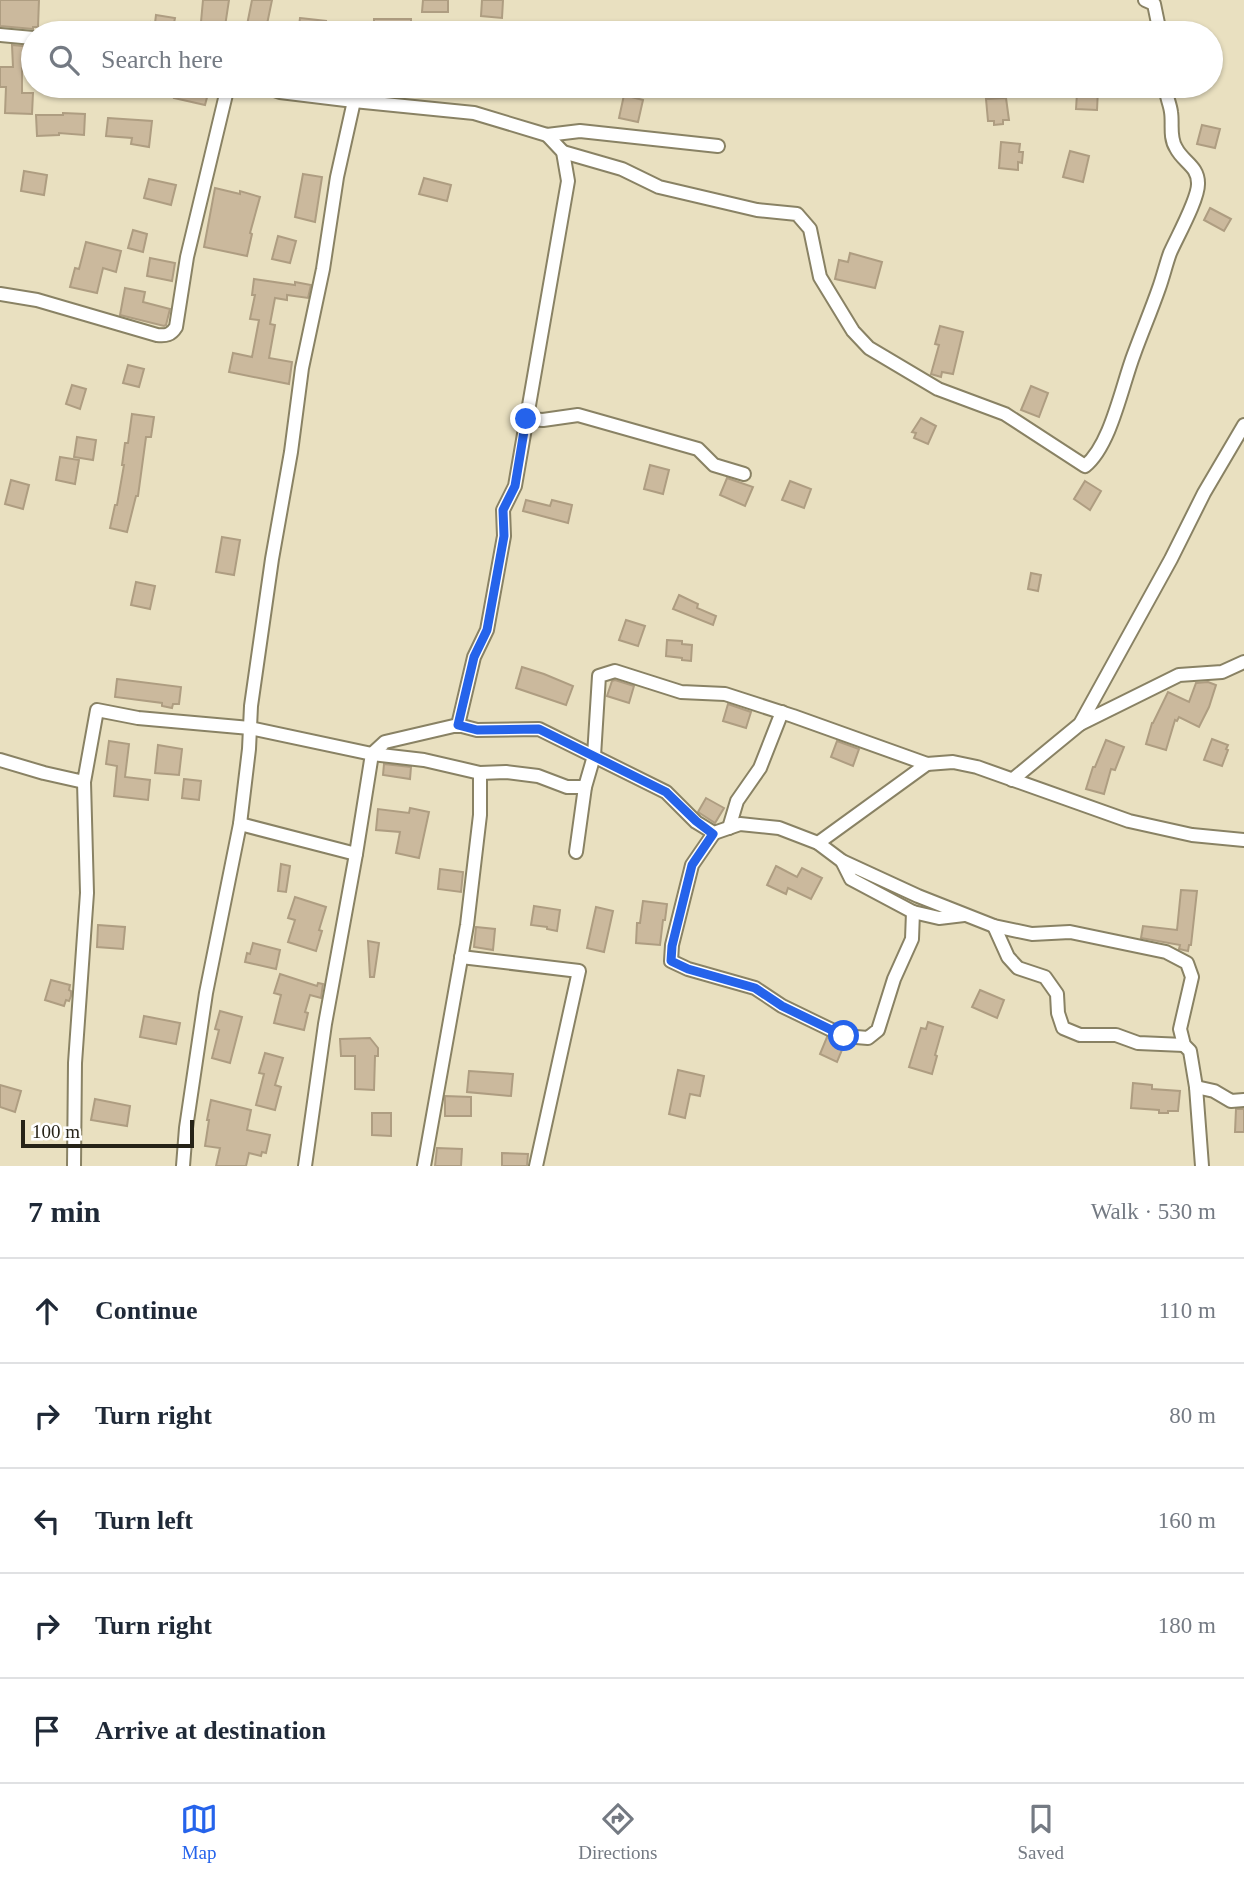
<!DOCTYPE html>
<html lang="en">
<head>
<meta charset="utf-8">
<style>
  body { margin:0; font-family:"Times New Roman",serif; background:#f2f2f3; color:#1f2937 }
  .scale { position:absolute; left:21px; bottom:18px; width:173px; box-sizing:border-box; padding-left:7px; border:4px solid #262317; border-top:0; font-size:19px; line-height:24px; white-space:nowrap; color:#262317; -webkit-text-stroke:5px #fff; paint-order:stroke }
  .stop { position:absolute; width:21px; height:21px; margin:-16px; border:5px solid #2563eb; border-radius:50%; background:#fff }
  .stop.end { background:#2563eb; border-color:#fff; box-shadow:0 2px 7px #0008 }
  .list { margin:0; padding:0; list-style:none }
  h2 { display:flex; justify-content:space-between; align-items:center; height:91px; margin:0; padding:0 28px; font-size:30px }
  h2 small { font-size:23px; font-weight:400; color:#747a83 }
  .list li { display:grid; grid-template-columns:46px 1fr auto; gap:21px; align-items:center; box-sizing:border-box; height:105px; padding:0 28px; border-top:2px solid #e0e1e3 }
  .list b { display:block; font-size:26px; white-space:nowrap }
  .list em { font-size:23px; font-style:normal; color:#747a83 }
  .icon { flex:none; width:38px; height:38px; fill:none; stroke:currentColor; stroke-width:2; stroke-linecap:round; stroke-linejoin:round }
  .map { position:relative; flex:none; width:1244px; height:1166px; overflow:hidden }
  .search { position:absolute; background:#fff; box-shadow:0 2px 5px #0004; left:21px; right:21px; top:21px; height:77px; display:flex; align-items:center; gap:18px; box-sizing:border-box; padding:0 24px; border-radius:38px; color:#747a83; font-size:26px }
  .sheet { height:616px; background:#fff }
  nav { display:flex; justify-content:space-around; align-items:center; box-sizing:border-box; height:98px; border-top:2px solid #e0e1e3; background:#fff; font-size:19px; color:#747a83 }
  nav a { display:grid; justify-items:center; gap:4px }
  nav .on { color:#2563eb }
  .map>svg:first-child { display:block }
  .building { fill:#cbb99d; stroke:#ae9d81; stroke-width:2 }
  .lines { fill:none; stroke-linecap:round; stroke-linejoin:round }
  .minor-casing { stroke:#898264; stroke-width:16 }
  .minor { stroke:#fff; stroke-width:12 }
  .route { stroke:#2563eb; stroke-width:9 }
</style>
</head>
<body>
<div class="map">
<svg width="1244" height="1166" viewBox="0 0 1244 1166">
  <rect width="100%" height="100%" fill="#e9e0c0"/>
  <!-- building -->
  <g class="building">
    <path d="M0,0H39L38,27H33V29L0,26Z"/>
    <path d="M203,0H229L224,33H200Z"/>
    <path d="M252,0H272L266,29L247,25Z"/>
    <path d="M423,0H448V12H422Z"/>
    <path d="M482,0H503L502,18L481,16Z"/>
    <path d="M156,15L175,18L172,33H150L151,22L155,23Z"/>
    <path d="M300,18L326,21L325,33H298Z"/>
    <rect x="374" y="19" width="37" height="14"/>
    <path d="M12,45L33,47V59H22V93H33L32,114L5,113L6,87H0V67H13Z"/>
    <path d="M177,86H210L205,105L174,98Z"/>
    <path d="M1081,87L1098,89L1097,110L1076,109L1077,93H1080Z"/>
    <path d="M624,95L643,100L638,122L619,118Z"/>
    <path d="M1006,98L1009,120H1003V124L994,125V121H988L986,99Z"/>
    <path d="M63,113L85,114L84,135L59,133V135L37,136L36,115H63Z"/>
    <path d="M108,118L152,121L149,147L131,144L132,138L106,136Z"/>
    <path d="M1202,125L1220,129L1215,148L1197,144Z"/>
    <path d="M1001,142L1020,144L1019,152H1023L1022,163L1018,162V170L999,168Z"/>
    <path d="M1070,151L1089,156L1083,182L1063,177Z"/>
    <path d="M24,171L47,175L44,195L21,191Z"/>
    <path d="M303,174L322,177L315,222L295,217Z"/>
    <path d="M424,178L451,185L447,201L419,194Z"/>
    <path d="M149,179L176,185L171,205L144,198Z"/>
    <path d="M215,188L240,194V191L260,197L250,233L252,234L247,256L204,247Z"/>
    <path d="M1210,208L1231,219L1224,231L1204,220Z"/>
    <path d="M133,230L147,234L143,252L128,248Z"/>
    <path d="M278,236L296,241L290,263L272,259Z"/>
    <path d="M86,242L121,251L116,272L103,268L97,293L70,287L75,268L79,269Z"/>
    <path d="M850,253L882,262L875,288L835,279L839,260L848,262Z"/>
    <path d="M150,258L175,263L172,281L147,276Z"/>
    <path d="M254,279L295,285V282L311,285L308,298L287,295V300L275,298L270,324L275,325L269,358L292,362L289,384L229,372L233,353L252,357L259,320L250,319L255,295H252Z"/>
    <path d="M125,288L145,292L143,302L170,309L166,325L164,326L120,315Z"/>
    <path d="M940,326L963,332L953,374L942,372L941,377L931,374L939,345L935,344Z"/>
    <path d="M128,365L144,369L139,387L123,383Z"/>
    <path d="M72,385L86,389L80,409L66,404Z"/>
    <path d="M1031,386L1048,393L1039,417L1021,410Z"/>
    <path d="M132,414L154,417L151,437H146L138,496H136L127,532L110,528L115,505H117L124,465H122L125,443H128Z"/>
    <path d="M921,418L936,426L928,444L914,438L916,433L912,432Z"/>
    <path d="M77,437L96,440L93,460L74,457Z"/>
    <path d="M60,457L79,460L75,484L56,480Z"/>
    <path d="M650,465L669,470L663,494L644,489Z"/>
    <path d="M727,478L753,487L745,506L720,495Z"/>
    <path d="M11,480L29,485L23,509L5,504Z"/>
    <path d="M790,481L811,489L804,508L782,500Z"/>
    <path d="M1085,481L1101,491L1090,510L1074,499Z"/>
    <path d="M526,500L550,506L552,500L572,505L568,523L523,511Z"/>
    <path d="M222,537L240,540L234,575L216,572Z"/>
    <path d="M1031,573L1041,575L1038,591L1028,589Z"/>
    <path d="M136,582L155,586L150,609L131,605Z"/>
    <path d="M679,595L698,604L697,608L716,616L713,625L673,609Z"/>
    <path d="M626,620L645,626L638,646L619,640Z"/>
    <path d="M667,640L682,641V644L692,645L691,661L682,660V658L666,656Z"/>
    <path d="M522,667L544,674L573,686L566,705L516,688Z"/>
    <path d="M117,679L181,687L179,704H173L172,708L162,706V703L115,697Z"/>
    <path d="M615,680L634,686L629,703L607,696L612,681Z"/>
    <path d="M1208,682L1216,685L1209,707L1199,727L1179,717L1177,721L1175,720L1166,750L1146,744L1152,723H1153L1168,692L1189,702L1196,683Z"/>
    <path d="M728,704L751,712L746,728L723,721Z"/>
    <path d="M1212,739L1228,745L1226,749L1228,750L1222,766L1204,760Z"/>
    <path d="M1106,740L1124,747L1115,770L1111,769L1104,794L1086,789L1093,767H1095Z"/>
    <path d="M109,741L129,744L125,777L150,780L148,800L114,796L117,766L106,764Z"/>
    <path d="M837,741L859,749L853,766L831,757Z"/>
    <path d="M158,745L182,749L179,775L155,773Z"/>
    <path d="M384,764L411,767L410,779L383,775Z"/>
    <path d="M184,779L201,781L199,800L182,798Z"/>
    <path d="M706,798L724,808L715,823L698,812Z"/>
    <path d="M410,808L429,812L419,858L396,853L400,832L376,830L378,809L409,813Z"/>
    <path d="M281,864L290,866L286,892L278,891Z"/>
    <path d="M776,866L797,877L802,868L822,878L811,899L788,888L786,894L767,885Z"/>
    <path d="M440,869L463,872L461,892L438,889Z"/>
    <path d="M1181,890L1197,891L1191,945H1189L1188,951L1179,949L1180,945L1141,938L1143,926L1177,930Z"/>
    <path d="M295,897L326,907L319,930L322,931L316,951L288,942L295,920L288,918Z"/>
    <path d="M643,901L667,904L665,920H663L660,945L636,943L637,923H640Z"/>
    <path d="M534,906L560,910L557,931L547,929V927L531,925Z"/>
    <path d="M596,907L613,911L604,952L587,948Z"/>
    <path d="M98,925L125,927L123,949L97,947Z"/>
    <path d="M476,927L495,929L493,950L474,947Z"/>
    <path d="M368,941L379,943L374,977H370Z"/>
    <path d="M253,943L280,950L276,969L245,962L247,953L250,954Z"/>
    <path d="M280,974L317,986L318,983L323,984L321,998L310,995L305,1012L308,1013L304,1030L274,1023L281,995L274,993Z"/>
    <path d="M51,980L70,985L69,990L71,991V996L69,1001L66,1000L64,1006L45,1000Z"/>
    <path d="M980,990L1004,1000L997,1018L972,1007Z"/>
    <path d="M220,1011L242,1017L230,1063L212,1058L219,1030L215,1029Z"/>
    <path d="M144,1016L180,1023L176,1044L140,1037Z"/>
    <path d="M928,1022L943,1027L935,1055L937,1056L932,1074L909,1067L921,1028L926,1029Z"/>
    <path d="M827,1037L844,1045L837,1062L820,1054Z"/>
    <path d="M370,1038L378,1048V1056H375L374,1090L355,1089V1056H341L340,1039Z"/>
    <path d="M265,1053L283,1058L275,1085L281,1087L275,1110L256,1105L264,1074L259,1073Z"/>
    <path d="M678,1070L704,1076L700,1096L690,1094L685,1118L669,1114Z"/>
    <path d="M469,1071L513,1074L511,1096L467,1092Z"/>
    <path d="M1133,1083L1152,1085V1089L1180,1091L1178,1111H1168V1113H1159V1110L1131,1108Z"/>
    <path d="M0,1085L21,1091L15,1112L0,1107Z"/>
    <path d="M445,1096L471,1097V1116H445Z"/>
    <path d="M95,1099L130,1106L127,1126L91,1120Z"/>
    <path d="M211,1100L251,1110L247,1130L270,1135L266,1153L262,1152L261,1156L249,1153L246,1166H216L220,1148L205,1146L209,1120H207Z"/>
    <path d="M1236,1109H1244V1132H1235Z"/>
    <path d="M372,1113H391V1136L372,1135Z"/>
    <path d="M437,1148L462,1149L461,1166H435Z"/>
    <path d="M502,1153L528,1154L527,1166H502Z"/>
  </g>
  <g class="lines">
    <defs>
      <g id="minor">
        <path d="M1145,0L1154,4L1160,33"/>
        <path d="M0,35L33,38"/>
        <path d="M263,86L280,92L354,101L474,113L547,135L580,131L718,146"/>
        <path d="M563,152L622,169L659,187L757,210L797,214L810,229L820,277L853,331L869,348L938,389L1005,414L1085,466C1111,445 1122,385 1134,354C1142,332 1151,311 1159,288C1163,277 1166,264 1170,253C1177,237 1199,198 1198,183C1198,166 1183,162 1176,148C1169,137 1173,124 1171,112C1170,103 1165,95 1166,86"/>
        <path d="M0,294L37,300L157,335C166,336 171,335 176,327L187,257L228,86"/>
        <path d="M526,419L543,420L578,415L698,449L714,465L744,474"/>
        <path d="M1080,724L1179,675L1222,672L1244,662"/>
        <path d="M458,725L474,657L487,630L504,536L503,510L515,486L568,181L563,152L547,135"/>
        <path d="M0,760L44,773L84,782L97,710L138,718L250,728L372,754L424,760L480,773L506,772L538,776L567,787H585"/>
        <path d="M1012,780L1080,724L1171,559L1204,493L1244,425"/>
        <path d="M240,824L356,854"/>
        <path d="M729,828L737,801L760,768L782,712"/>
        <path d="M714,833L692,865L672,945L671,961L688,969L755,988L782,1006L844,1036L868,1038L878,1030L894,979L912,939L913,912"/>
        <path d="M818,843L927,764"/>
        <path d="M576,852L585,787L594,756L599,676L615,671L681,692L725,694L793,716L927,764L953,762L977,767L1129,821L1192,835L1244,840"/>
        <path d="M842,861L851,879L913,912L939,918L964,915"/>
        <path d="M994,926L1008,957L1018,968L1045,977L1057,994L1058,1013L1063,1028L1080,1035H1116L1138,1043L1184,1045"/>
        <path d="M461,957L579,971L536,1166"/>
        <path d="M1196,1087L1214,1091L1231,1101L1244,1100"/>
        <path d="M74,1166L75,1063L87,893L84,782"/>
        <path d="M183,1166L186,1128L206,993L240,824L249,749L251,706L272,559L291,452L302,368L323,269L337,177L354,101"/>
        <path d="M305,1166L325,1024L356,854L372,754L385,742L458,725L477,730L539,729L666,792L696,822L714,833L740,824L779,828L818,843L842,861L918,896L994,926L1032,934L1070,932L1166,952L1187,963L1192,977L1180,1029L1184,1045L1190,1051L1196,1087L1202,1166"/>
        <path d="M424,1166L467,925L480,815V773"/>
      </g>
    </defs>
    <!-- minor casing -->
    <use href="#minor" class="minor-casing"/>
    <!-- minor -->
    <use href="#minor" class="minor"/>
  </g>
  <g class="lines">
    <!-- route -->
    <path class="route" d="M526,419L515,486L503,510L504,536L487,630L474,657L458,725L477,730L539,729L666,792L696,821L713,834L692,865L672,946L671,961L688,969L755,988L782,1006L844,1036"/>
  </g>
</svg>
<div class="scale">100 m</div>
<div class="stop" style="left:844px;top:1036px"></div>
<div class="stop end" style="left:526px;top:419px"></div>
<div class="search"><svg class="icon" aria-label="search" viewBox="0 0 24 24"><circle cx="10" cy="10" r="6"/><path d="M15 15l6 6"/></svg>Search here</div>
</div>
<section class="sheet">
<h2>7 min<small>Walk · 530 m</small></h2>
<ul class="list">
<li><svg class="icon" aria-label="ahead" viewBox="0 0 24 24"><path d="M12 20V5M6 11l6-6 6 6"/></svg><div><b>Continue</b></div><em>110 m</em></li>
<li><svg class="icon" aria-label="right" viewBox="0 0 24 24"><path d="M7 20v-9h11M14 6l5 5-5 5"/></svg><div><b>Turn right</b></div><em>80 m</em></li>
<li><svg class="icon" aria-label="left" viewBox="0 0 24 24"><path d="M17 20v-9H6M10 6l-5 5 5 5"/></svg><div><b>Turn left</b></div><em>160 m</em></li>
<li><svg class="icon" aria-label="right" viewBox="0 0 24 24"><path d="M7 20v-9h11M14 6l5 5-5 5"/></svg><div><b>Turn right</b></div><em>180 m</em></li>
<li><svg class="icon" aria-label="arrive" viewBox="0 0 24 24"><path d="M6 21V4h12l-3 4 3 4H6"/></svg><div><b>Arrive at destination</b></div></li>
</ul>
</section>
<nav>
<a class="on"><svg class="icon" aria-label="map" viewBox="0 0 24 24"><path d="M3 6l6-2 6 2 6-2v14l-6 2-6-2-6 2zM9 4v14M15 6v14"/></svg>Map</a>
<a><svg class="icon" aria-label="directions" viewBox="0 0 24 24"><path d="M12 3l9 9-9 9-9-9zM9 14v-3h6M13 9l2 2-2 2"/></svg>Directions</a>
<a><svg class="icon" aria-label="saved" viewBox="0 0 24 24"><path d="M7 4h10v16l-5-4-5 4z"/></svg>Saved</a>
</nav>
</body>
</html>
